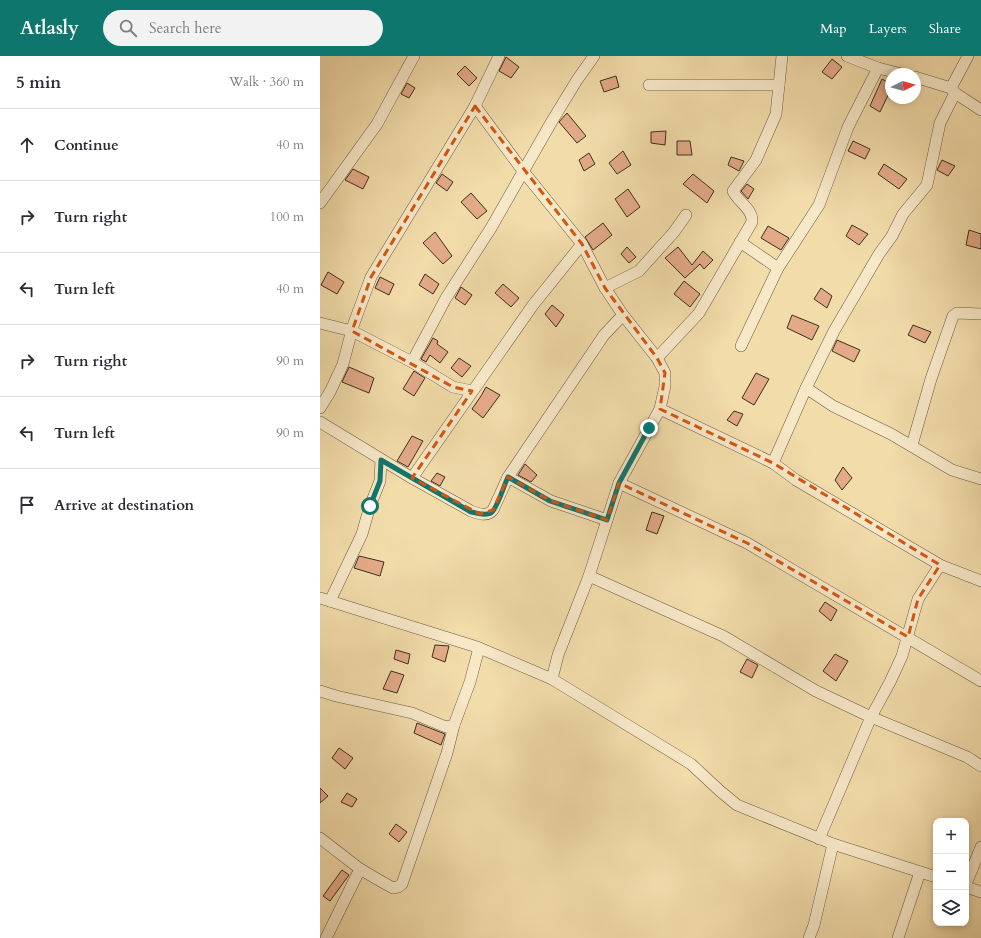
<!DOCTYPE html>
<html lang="en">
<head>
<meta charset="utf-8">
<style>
  body { margin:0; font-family:Cardo,serif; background:#f2f2f3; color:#2b2b33 }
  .controls { position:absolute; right:12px; bottom:12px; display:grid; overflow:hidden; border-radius:8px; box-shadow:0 2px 6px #0003 }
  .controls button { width:36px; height:36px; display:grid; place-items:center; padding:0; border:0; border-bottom:1px solid #e1e1e2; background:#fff; color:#2b2b33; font:20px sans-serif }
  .compass { position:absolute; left:565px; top:12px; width:36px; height:36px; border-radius:50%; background:#fff; box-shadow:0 2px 6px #0003; rotate:85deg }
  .stop { position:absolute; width:12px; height:12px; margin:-9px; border:3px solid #0f766e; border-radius:50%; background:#fff }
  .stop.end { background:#0f766e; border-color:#fff; box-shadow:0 1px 4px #0008 }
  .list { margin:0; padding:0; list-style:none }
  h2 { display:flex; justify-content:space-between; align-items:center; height:52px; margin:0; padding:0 16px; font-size:17px }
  h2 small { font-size:13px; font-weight:400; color:#7c7c81 }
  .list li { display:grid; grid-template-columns:26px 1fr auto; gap:12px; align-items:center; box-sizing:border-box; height:72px; padding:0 16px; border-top:1px solid #e1e1e2 }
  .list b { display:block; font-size:15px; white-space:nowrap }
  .list em { font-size:13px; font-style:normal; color:#7c7c81 }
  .icon { flex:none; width:22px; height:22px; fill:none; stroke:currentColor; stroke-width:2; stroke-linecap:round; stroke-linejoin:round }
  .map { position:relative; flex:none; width:661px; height:882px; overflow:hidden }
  header { display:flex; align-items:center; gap:24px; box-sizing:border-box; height:56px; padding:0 20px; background:#0f766e; color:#fff }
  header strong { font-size:19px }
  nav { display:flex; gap:22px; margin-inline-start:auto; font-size:14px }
  .search { width:280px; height:36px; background:#f2f2f3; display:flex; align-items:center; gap:10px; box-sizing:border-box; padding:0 14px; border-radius:22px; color:#7c7c81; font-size:15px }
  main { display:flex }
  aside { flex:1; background:#fff }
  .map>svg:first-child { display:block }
  .building { fill:#e3aa88; stroke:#3e2f1c }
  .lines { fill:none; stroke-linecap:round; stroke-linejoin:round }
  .minor-casing { stroke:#6b5a40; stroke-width:12 }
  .minor { stroke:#f7e8c8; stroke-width:11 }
  .route { stroke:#0f766e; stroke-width:5 }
  .marked { fill:none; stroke:#d7550e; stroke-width:3; stroke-dasharray:8 5; stroke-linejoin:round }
</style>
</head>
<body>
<header>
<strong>Atlasly</strong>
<div class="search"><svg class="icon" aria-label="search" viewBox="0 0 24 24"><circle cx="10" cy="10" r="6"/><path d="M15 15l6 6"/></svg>Search here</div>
<nav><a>Map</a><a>Layers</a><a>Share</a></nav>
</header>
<main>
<aside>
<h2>5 min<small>Walk · 360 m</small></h2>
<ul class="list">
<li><svg class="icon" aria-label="ahead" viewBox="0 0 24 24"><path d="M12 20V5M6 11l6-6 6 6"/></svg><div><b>Continue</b></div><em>40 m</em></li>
<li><svg class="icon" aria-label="right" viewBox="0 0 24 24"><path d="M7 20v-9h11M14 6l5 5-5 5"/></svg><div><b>Turn right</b></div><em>100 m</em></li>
<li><svg class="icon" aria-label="left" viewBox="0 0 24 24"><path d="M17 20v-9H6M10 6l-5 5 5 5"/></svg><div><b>Turn left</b></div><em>40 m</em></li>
<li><svg class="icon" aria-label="right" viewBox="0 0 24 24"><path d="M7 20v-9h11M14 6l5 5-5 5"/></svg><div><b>Turn right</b></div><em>90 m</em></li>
<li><svg class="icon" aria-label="left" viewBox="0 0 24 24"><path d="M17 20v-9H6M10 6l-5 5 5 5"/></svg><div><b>Turn left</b></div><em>90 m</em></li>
<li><svg class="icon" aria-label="arrive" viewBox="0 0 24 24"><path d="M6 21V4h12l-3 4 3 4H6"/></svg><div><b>Arrive at destination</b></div></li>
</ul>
</aside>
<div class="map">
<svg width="661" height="882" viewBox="0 0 661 882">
  <rect width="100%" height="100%" fill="#f2dcaa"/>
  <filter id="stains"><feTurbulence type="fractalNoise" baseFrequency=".005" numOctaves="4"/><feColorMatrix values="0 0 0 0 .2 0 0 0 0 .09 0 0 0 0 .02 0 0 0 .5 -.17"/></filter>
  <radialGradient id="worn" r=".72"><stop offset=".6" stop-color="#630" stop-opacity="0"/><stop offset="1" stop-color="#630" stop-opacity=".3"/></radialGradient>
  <!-- building -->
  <g class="building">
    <path d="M186,1L199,11L191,22L179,15Z"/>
    <path d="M512,3L522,11L512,23L502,16Z"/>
    <path d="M145,10L157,22L149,30L137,18Z"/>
    <path d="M296,20L299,31L284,36L280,25Z"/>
    <path d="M562,23L571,28V33L560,56L550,50Z"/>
    <path d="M87,27L95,32L89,42L81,38Z"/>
    <path d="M247,57L266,80L257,87L239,66Z"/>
    <path d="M346,75L345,89L331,87V76Z"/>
    <path d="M357,85H370L372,99H357Z"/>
    <path d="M533,85L550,93L545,103L528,95Z"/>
    <path d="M303,95L311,109L297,118L289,107Z"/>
    <path d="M269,97L275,108L264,115L259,104Z"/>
    <path d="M411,101L424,105L419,115L408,109Z"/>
    <path d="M622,104L635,110L628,120L617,114Z"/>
    <path d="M564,108L587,123L579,133L558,118Z"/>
    <path d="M33,113L49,121L43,133L25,124Z"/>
    <path d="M122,118L133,126L127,135L116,127Z"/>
    <path d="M373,118L394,135L387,147L363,128Z"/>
    <path d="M427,128L434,133L428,143L421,135Z"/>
    <path d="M308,133L320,151L307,161L295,143Z"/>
    <path d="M151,137L167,155L157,163L141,146Z"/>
    <path d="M283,167L292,179L273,194L265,181Z"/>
    <path d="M532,169L548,178L539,189L526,180Z"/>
    <path d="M448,170L469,182L461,194L441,182Z"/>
    <path d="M649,174L661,178V193L646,189Z"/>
    <path d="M115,176L132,200L123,208L103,187Z"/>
    <path d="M307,191L316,201L309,207L301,198Z"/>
    <path d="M358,191L372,209L383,195L393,204L384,213L380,208L365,222L345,202Z"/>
    <path d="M8,216L24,226L17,238L1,229Z"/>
    <path d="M105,218L119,228L113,238L99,229Z"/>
    <path d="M60,221L74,228L69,239L55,232Z"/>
    <path d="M364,225L380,238L370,251L354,238Z"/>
    <path d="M183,228L199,242L191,251L175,237Z"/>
    <path d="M141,231L152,239L145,249L135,242Z"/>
    <path d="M501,232L512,240L507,252L494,243Z"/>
    <path d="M232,249L244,259L236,271L225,258Z"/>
    <path d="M472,259L499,270L492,284L467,272Z"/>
    <path d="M593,269L611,276L605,287L588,279Z"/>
    <path d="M113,282L118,285L117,288L128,296L120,307L110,299L106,306L101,303Z"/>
    <path d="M517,284L540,294L534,306L512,295Z"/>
    <path d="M139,302L151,310L142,321L131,312Z"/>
    <path d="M29,311L54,322L49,337L22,326Z"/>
    <path d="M94,315L105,322L94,340L83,333Z"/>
    <path d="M436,317L449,323L434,349L422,342Z"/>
    <path d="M166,331L180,339L163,362L152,353L161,340Z"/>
    <path d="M414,355L423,358L417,370L407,364Z"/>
    <path d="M92,380L103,385L88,411L77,405Z"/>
    <path d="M205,408L217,419L211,426L198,419Z"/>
    <path d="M523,411L532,422L522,434L515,424Z"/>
    <path d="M117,417L125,421L120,430L111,425Z"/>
    <path d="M332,456L344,460L337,478L326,474Z"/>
    <path d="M39,500L64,506L60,520L34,512Z"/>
    <path d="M505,546L517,554L511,565L499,555Z"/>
    <path d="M115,589L129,590L125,606L112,601Z"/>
    <path d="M76,594L90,598L88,608L74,603Z"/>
    <path d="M515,598L528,605L516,625L503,615Z"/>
    <path d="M427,603L438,609L432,622L420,616Z"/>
    <path d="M71,615L84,619L77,637L63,633Z"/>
    <path d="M97,667L125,678L121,689L94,677Z"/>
    <path d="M19,692L33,702L25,713L12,702Z"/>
    <path d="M0,732L8,740L0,747Z"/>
    <path d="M27,737L37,743L32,751L21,746Z"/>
    <path d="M76,768L87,776L79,786L69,778Z"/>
    <path d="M22,814L29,819L10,845L3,840Z"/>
  </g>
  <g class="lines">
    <defs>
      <g id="minor">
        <path d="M527,0L558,12L582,18"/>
        <path d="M595,21L631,32L635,37L661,54"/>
        <path d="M329,29H459"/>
        <path d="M631,32L648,0"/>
        <path d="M155,50L203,115L262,188L285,232L303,259L337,302L345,317V330L340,353L299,427L269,520L238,599L232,623"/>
        <path d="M0,147L57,68L94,0"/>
        <path d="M420,186L458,212L499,149L528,71L558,12"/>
        <path d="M285,232L319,215L354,176L366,159"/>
        <path d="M0,267L32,275L92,306L133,331L152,335"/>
        <path d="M421,290L458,212"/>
        <path d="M337,302L379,257L432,166C433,153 418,146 413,135L436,104L456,58L462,0"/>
        <path d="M92,306L126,242L171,172L232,65L257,24L274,0"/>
        <path d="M486,332L513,350L571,378L632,414L661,423"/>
        <path d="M0,352L10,336L23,308L33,270L51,221L155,50L179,0"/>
        <path d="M340,353L453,407L476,424L620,509L661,525"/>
        <path d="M0,366L92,422L213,249L262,188"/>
        <path d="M592,389L611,323L633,260L637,257L661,258"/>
        <path d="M453,407L486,332L514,275L559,198L572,180L583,158L607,129L620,67L635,37"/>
        <path d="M188,421L231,445L287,464"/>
        <path d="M92,422L151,455C159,458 167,461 173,454L188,421L284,279L303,259"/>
        <path d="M299,427L427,487L661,625"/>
        <path d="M269,520L403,580L496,635L551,661L647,701L661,710"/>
        <path d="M0,542L157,591L232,623L371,708L400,735L417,749L513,788L616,821"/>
        <path d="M10,545L42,478L50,450L60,425L61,404"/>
        <path d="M0,635L16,640L92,657L126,671L134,669L150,626L159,592"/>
        <path d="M0,782L40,813L57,823L73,832L78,831L82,828L127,697L134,669"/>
        <path d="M499,783L551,661L570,626L582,600L598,543L620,509"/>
        <path d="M646,828L661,791"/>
        <path d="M646,831L661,836"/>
        <path d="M6,882L40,813"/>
        <path d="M489,882L494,869L513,788"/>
        <path d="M578,882L600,816"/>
      </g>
    </defs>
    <!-- minor casing -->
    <use href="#minor" class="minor-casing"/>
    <!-- minor -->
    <use href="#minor" class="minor"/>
  </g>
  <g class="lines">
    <!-- route -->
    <path class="route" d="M50,450L60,425L61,404L151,456C157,457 164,460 171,457C177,453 184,429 188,421L230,445L287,464L299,427L329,372"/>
  </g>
  <!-- marked area -->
  <path class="marked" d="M155,50L262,188L285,232L337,302L345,317L340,353L453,407L620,509L598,543L588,581L427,487L299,427L287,464L231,445L188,421L173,454L160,458L92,422L152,335L133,331L32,275L51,221Z"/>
  <rect width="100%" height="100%" filter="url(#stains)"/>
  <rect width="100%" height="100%" fill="url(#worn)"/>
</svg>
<div class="controls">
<button>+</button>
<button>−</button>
<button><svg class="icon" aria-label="layers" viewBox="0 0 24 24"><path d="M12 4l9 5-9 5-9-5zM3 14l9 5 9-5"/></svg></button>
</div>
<svg class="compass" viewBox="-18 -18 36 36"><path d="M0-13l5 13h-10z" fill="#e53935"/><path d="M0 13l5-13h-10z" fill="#7c7c81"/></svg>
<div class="stop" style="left:50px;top:450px"></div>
<div class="stop end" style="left:329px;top:372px"></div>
</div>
</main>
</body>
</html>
